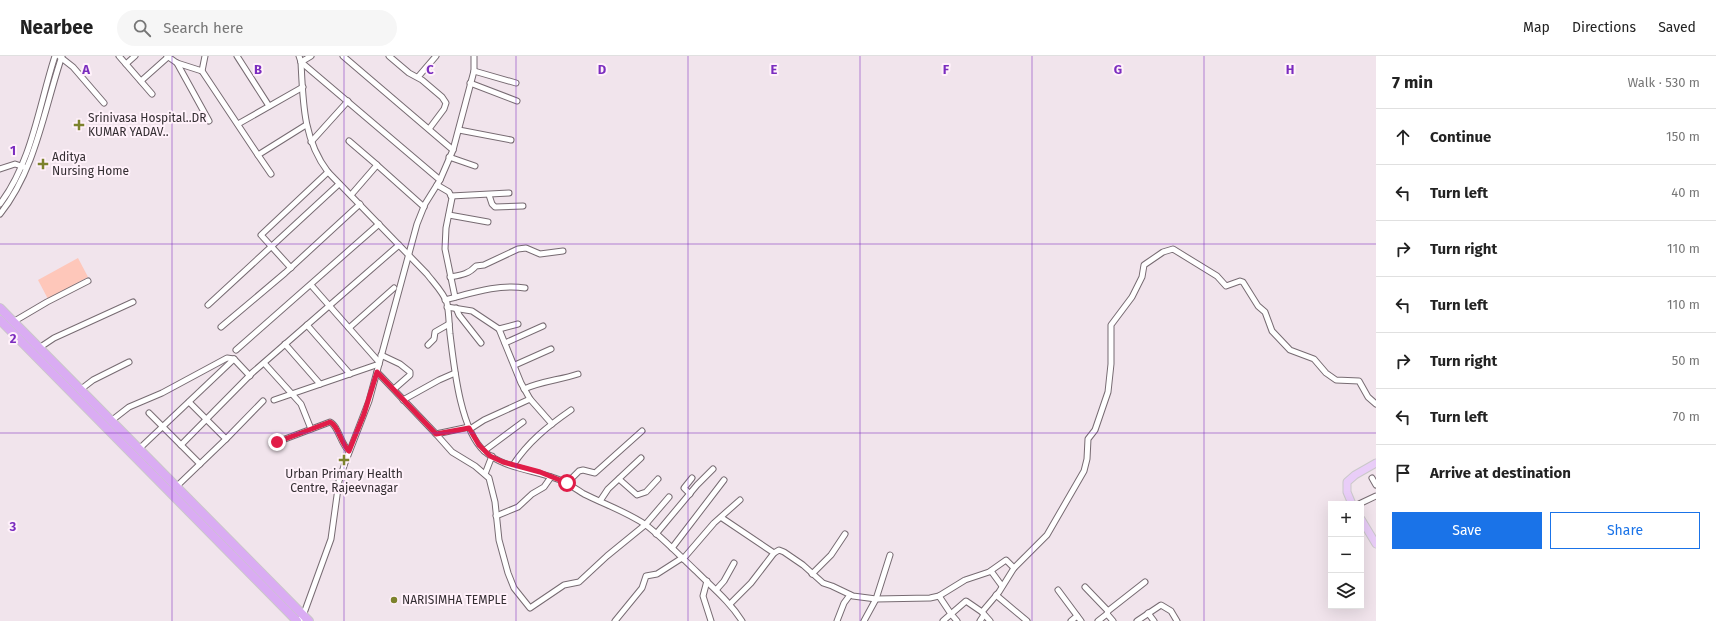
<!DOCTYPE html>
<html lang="en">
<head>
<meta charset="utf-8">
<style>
  body { margin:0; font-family:"Fira Sans",sans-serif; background:#f6f6f6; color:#222 }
  .controls { position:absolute; right:12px; bottom:12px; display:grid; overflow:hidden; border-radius:0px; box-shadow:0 4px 16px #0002 }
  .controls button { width:36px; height:36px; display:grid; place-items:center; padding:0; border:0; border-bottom:1px solid #e0e0e0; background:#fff; color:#222; font:20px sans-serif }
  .stop { position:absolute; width:12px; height:12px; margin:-9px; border:3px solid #e11d48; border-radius:50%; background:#fff }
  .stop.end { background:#e11d48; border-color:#fff; box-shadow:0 1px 4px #0008 }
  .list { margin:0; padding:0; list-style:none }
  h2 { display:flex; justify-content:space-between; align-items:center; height:52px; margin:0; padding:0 16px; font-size:17px }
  h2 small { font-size:13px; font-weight:400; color:#767676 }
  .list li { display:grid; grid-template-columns:26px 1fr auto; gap:12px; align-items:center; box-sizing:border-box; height:56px; padding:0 16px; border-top:1px solid #e0e0e0 }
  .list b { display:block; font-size:15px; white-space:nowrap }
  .list em { font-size:13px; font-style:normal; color:#767676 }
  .actions { display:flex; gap:8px; padding:12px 16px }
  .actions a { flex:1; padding:9px 0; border:1px solid #1a73e8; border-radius:0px; text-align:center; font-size:14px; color:#1a73e8 }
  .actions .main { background:#1a73e8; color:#fff }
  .icon { flex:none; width:22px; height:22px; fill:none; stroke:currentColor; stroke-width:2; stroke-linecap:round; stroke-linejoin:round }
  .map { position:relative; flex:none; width:1376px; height:565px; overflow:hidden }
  header { display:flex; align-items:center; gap:24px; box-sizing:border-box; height:56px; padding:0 20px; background:#fff; border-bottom:1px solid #e0e0e0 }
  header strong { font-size:19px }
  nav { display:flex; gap:22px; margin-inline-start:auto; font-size:14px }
  .search { width:280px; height:36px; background:#f6f6f6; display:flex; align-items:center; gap:10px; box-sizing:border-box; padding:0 14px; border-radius:22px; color:#767676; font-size:15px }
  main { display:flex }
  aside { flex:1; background:#fff }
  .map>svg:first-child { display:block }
  .green { fill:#fec7ba }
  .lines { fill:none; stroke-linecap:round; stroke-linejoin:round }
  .minor-casing { stroke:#776b72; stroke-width:7 }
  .major-casing { stroke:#cac8c9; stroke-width:9 }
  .highway-casing { stroke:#cac8c9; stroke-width:10 }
  .minor { stroke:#fff; stroke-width:5 }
  .major { stroke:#e9cdf8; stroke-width:7 }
  .highway { stroke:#daacf3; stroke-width:8 }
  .route { stroke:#e11d48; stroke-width:5 }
  .grid { fill:none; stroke:#7b2cbf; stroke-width:1; stroke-opacity:0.55 }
  .poi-dot { fill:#7c822c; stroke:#fff1fa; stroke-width:1.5 }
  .labels { text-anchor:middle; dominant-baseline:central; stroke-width:4; stroke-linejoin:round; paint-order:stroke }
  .poi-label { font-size:12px; fill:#332d31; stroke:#fff1fa; text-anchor:start }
  .grid-label { font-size:13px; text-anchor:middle; font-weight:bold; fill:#7b2cbf; stroke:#fff1fa; stroke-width:4; stroke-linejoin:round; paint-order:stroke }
</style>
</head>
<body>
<header>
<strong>Nearbee</strong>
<div class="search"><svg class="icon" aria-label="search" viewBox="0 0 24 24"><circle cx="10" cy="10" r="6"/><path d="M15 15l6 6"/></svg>Search here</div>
<nav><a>Map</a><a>Directions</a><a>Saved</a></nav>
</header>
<main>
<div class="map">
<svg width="1376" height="565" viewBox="0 0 1376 565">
  <rect width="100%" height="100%" fill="#f1e4ec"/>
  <!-- green -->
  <path class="green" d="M78,202L88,221L48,243L38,224Z"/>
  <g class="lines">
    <defs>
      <g id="minor">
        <path d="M59,0L73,11L104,47"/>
        <path d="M119,0L152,38"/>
        <path d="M167,0L177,7L202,15L258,99L306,69"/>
        <path d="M237,0L269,50"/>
        <path d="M299,0L301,6C303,46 303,83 328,116L427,218C433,226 444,237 447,247C449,257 449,268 450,278C454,310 460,373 484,395C504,413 536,414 560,424C569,428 576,433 584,438C604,448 627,456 646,469C664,483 680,500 697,516C713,532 730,546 742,565"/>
        <path d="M343,0L453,94"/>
        <path d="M389,0L409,17L422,24L442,41L446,47L444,53L429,73"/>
        <path d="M301,6L440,124"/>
        <path d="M301,6L311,0"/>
        <path d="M177,7L209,65"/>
        <path d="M126,8L135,0"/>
        <path d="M202,15L205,0"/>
        <path d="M474,15L516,27"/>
        <path d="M418,21L436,0"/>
        <path d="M141,25L168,1"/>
        <path d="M470,27L517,45"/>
        <path d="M238,68L303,31"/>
        <path d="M459,74L511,84"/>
        <path d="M349,85L377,109"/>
        <path d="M311,86L348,45"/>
        <path d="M258,99L271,118"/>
        <path d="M449,101L475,110"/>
        <path d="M0,113L15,108L24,111"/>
        <path d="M437,129L449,136L452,142L446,172L445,193L455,241"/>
        <path d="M351,139L377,109L424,151"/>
        <path d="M489,139L492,148L495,151L523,150"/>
        <path d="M451,140L509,137"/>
        <path d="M0,148C32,106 39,49 55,0"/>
        <path d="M0,158C36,113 44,53 62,0"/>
        <path d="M449,159L488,166"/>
        <path d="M291,212L261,179L328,116"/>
        <path d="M450,221C461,219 469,218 476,210L484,209L518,193L526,192L540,198L563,195"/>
        <path d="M311,229L379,306"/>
        <path d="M445,244C472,237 498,228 525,232"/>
        <path d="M208,249L339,128"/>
        <path d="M447,251L472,255L499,273L521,327L530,343"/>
        <path d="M456,252L459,259L481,287"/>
        <path d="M13,266L47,246L88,225"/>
        <path d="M307,269L350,318"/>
        <path d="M221,271L285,217L360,148"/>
        <path d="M349,272L394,232"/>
        <path d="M499,273L518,268"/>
        <path d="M505,287L543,270"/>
        <path d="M285,288L320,328"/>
        <path d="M428,289L434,283L435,276L449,268"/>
        <path d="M39,292L54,282L133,246"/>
        <path d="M236,294L379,168"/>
        <path d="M381,299L400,308L410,316V319L394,333"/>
        <path d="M264,307L301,348L311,373"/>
        <path d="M515,309L551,293"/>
        <path d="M377,316L436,378L469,371"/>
        <path d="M524,333C542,325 560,324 578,318"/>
        <path d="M80,334L93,324L129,306"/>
        <path d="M274,344L379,308"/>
        <path d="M403,344L439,324L455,317"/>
        <path d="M149,357L200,408"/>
        <path d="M111,365L129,351L162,337L227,302L234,303L250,320"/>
        <path d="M470,373L484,364L530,343L552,368"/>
        <path d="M436,378L452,396L475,410L489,422L495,446L499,484L508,517L514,532L530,552L564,529L579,526L607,500L645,469L669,441"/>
        <path d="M226,383L263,345"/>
        <path d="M277,386L330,366C338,369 341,389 349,395"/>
        <path d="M181,389L252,317L399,189"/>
        <path d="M139,393L234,303"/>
        <path d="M484,395L523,366"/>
        <path d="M513,409C528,386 548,370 571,354"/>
        <path d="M485,418L492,400"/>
        <path d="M1372,422L1376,429"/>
        <path d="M619,423L637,439L646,436L658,423"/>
        <path d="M567,427L579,415L583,414L595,417L642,375"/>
        <path d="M176,431L226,383L189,346"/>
        <path d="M690,438L684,432L692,422"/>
        <path d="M600,445L608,433L641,402"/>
        <path d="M1359,448L1376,440"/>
        <path d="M496,460L518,451L532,438L544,431L551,421"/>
        <path d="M722,462L774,497L751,527L730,548"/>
        <path d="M656,478L697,429L713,413"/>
        <path d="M672,492L724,424"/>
        <path d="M774,497L779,494L784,496L803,509L823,527L832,530L853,540L876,543L930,542L939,540L965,524L989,516L1006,504L1014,512"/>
        <path d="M683,503L714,467L740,444"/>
        <path d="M991,515L1002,530"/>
        <path d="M812,518L831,499L845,478"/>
        <path d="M707,525L703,540L711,565"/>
        <path d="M1085,531L1108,555L1107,558L1113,565"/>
        <path d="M716,534L724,525L734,507"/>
        <path d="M1058,534L1081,565"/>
        <path d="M996,539L1027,565"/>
        <path d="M939,540L951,558L943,565"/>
        <path d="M1108,555L1145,526"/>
        <path d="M1148,557L1154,565"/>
        <path d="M299,565L303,560L331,483L339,425L345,407L369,345L417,168L425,148L440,124L453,94L474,15V0"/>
        <path d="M615,565L642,532L646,520L657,518L682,502"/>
        <path d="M837,565L844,547L850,539"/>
        <path d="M864,565L876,543L890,499"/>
        <path d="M957,565L951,558L966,545L982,556"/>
        <path d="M980,565L984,559"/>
        <path d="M990,565L982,556L999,536L1014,512L1047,479L1084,415L1087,403L1088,383L1095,374L1108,336L1111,308V269L1132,241L1142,221L1144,209L1163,196L1173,193L1217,220L1226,230L1240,225L1243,226L1258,250L1265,256L1272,275L1290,294L1314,303L1326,317L1336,324L1359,325L1368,341L1376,348"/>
        <path d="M1071,565L1077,560"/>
        <path d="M1098,565L1107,558"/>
        <path d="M1137,565L1161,549L1171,555L1177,565"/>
      </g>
      <g id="major">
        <path d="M1352,448L1347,436V426L1355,419L1376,407"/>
        <path d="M1361,463L1376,488"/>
      </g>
      <g id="highway">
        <path d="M0,252L309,565"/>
        <path d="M0,264L297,565"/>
      </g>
    </defs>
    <!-- minor casing -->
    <use href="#minor" class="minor-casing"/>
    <!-- major casing -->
    <use href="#major" class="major-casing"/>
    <!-- highway casing -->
    <use href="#highway" class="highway-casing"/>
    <!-- minor -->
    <use href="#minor" class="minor"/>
    <!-- major -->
    <use href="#major" class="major"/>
    <!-- highway -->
    <use href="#highway" class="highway"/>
  </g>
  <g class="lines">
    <!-- route -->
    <path class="route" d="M277,386L330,366C338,369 341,388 349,395L364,358L377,316L436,378L469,372L479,389L490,400L503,406L540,416L567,427"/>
  </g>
  <!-- grid -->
  <path class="grid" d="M172,0V565M344,0V565M516,0V565M688,0V565M860,0V565M1032,0V565M1204,0V565M0,188H1376M0,377H1376"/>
  <!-- markers -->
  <g class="poi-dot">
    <path d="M77 63h4v4h4v4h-4v4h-4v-4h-4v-4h4z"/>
    <path d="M41 102h4v4h4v4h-4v4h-4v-4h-4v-4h4z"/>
    <path d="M342 398h4v4h4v4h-4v4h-4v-4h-4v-4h4z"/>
    <circle cx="394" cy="544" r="4"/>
  </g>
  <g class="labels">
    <!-- poi labels -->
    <g class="poi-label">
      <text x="88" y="62">Srinivasa Hospital..DR<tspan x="88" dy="14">KUMAR YADAV..</tspan></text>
      <text x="52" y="101">Aditya<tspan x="52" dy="14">Nursing Home</tspan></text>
      <text x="344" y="418" text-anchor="middle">Urban Primary Health<tspan x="344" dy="14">Centre, Rajeevnagar</tspan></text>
      <text x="402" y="544">NARISIMHA TEMPLE</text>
    </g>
  </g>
  <g class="grid-label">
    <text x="86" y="18">A</text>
    <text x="258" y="18">B</text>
    <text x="430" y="18">C</text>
    <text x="602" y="18">D</text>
    <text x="774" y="18">E</text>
    <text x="946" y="18">F</text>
    <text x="1118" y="18">G</text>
    <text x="1290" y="18">H</text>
    <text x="13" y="99">1</text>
    <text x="13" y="287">2</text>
    <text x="13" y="475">3</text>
  </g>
</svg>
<div class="controls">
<button>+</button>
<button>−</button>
<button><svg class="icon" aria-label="layers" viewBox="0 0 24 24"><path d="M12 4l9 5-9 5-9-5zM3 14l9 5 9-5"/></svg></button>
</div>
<div class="stop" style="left:567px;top:427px"></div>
<div class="stop end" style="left:277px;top:386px"></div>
</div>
<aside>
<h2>7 min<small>Walk · 530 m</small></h2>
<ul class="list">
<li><svg class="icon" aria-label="ahead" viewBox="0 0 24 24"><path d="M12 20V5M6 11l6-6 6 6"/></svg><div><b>Continue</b></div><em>150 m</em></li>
<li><svg class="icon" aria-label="left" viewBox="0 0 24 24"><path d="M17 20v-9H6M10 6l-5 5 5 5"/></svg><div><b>Turn left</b></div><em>40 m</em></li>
<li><svg class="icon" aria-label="right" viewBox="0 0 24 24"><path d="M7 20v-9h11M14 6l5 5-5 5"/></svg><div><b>Turn right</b></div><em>110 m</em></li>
<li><svg class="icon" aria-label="left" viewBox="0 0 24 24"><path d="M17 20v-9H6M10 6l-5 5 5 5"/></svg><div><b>Turn left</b></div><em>110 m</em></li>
<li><svg class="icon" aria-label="right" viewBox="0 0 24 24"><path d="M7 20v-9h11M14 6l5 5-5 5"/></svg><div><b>Turn right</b></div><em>50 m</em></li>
<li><svg class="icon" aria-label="left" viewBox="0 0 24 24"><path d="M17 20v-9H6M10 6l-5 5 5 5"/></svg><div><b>Turn left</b></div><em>70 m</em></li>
<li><svg class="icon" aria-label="arrive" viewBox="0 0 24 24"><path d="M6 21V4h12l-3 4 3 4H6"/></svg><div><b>Arrive at destination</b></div></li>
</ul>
<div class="actions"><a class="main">Save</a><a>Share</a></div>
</aside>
</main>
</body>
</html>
